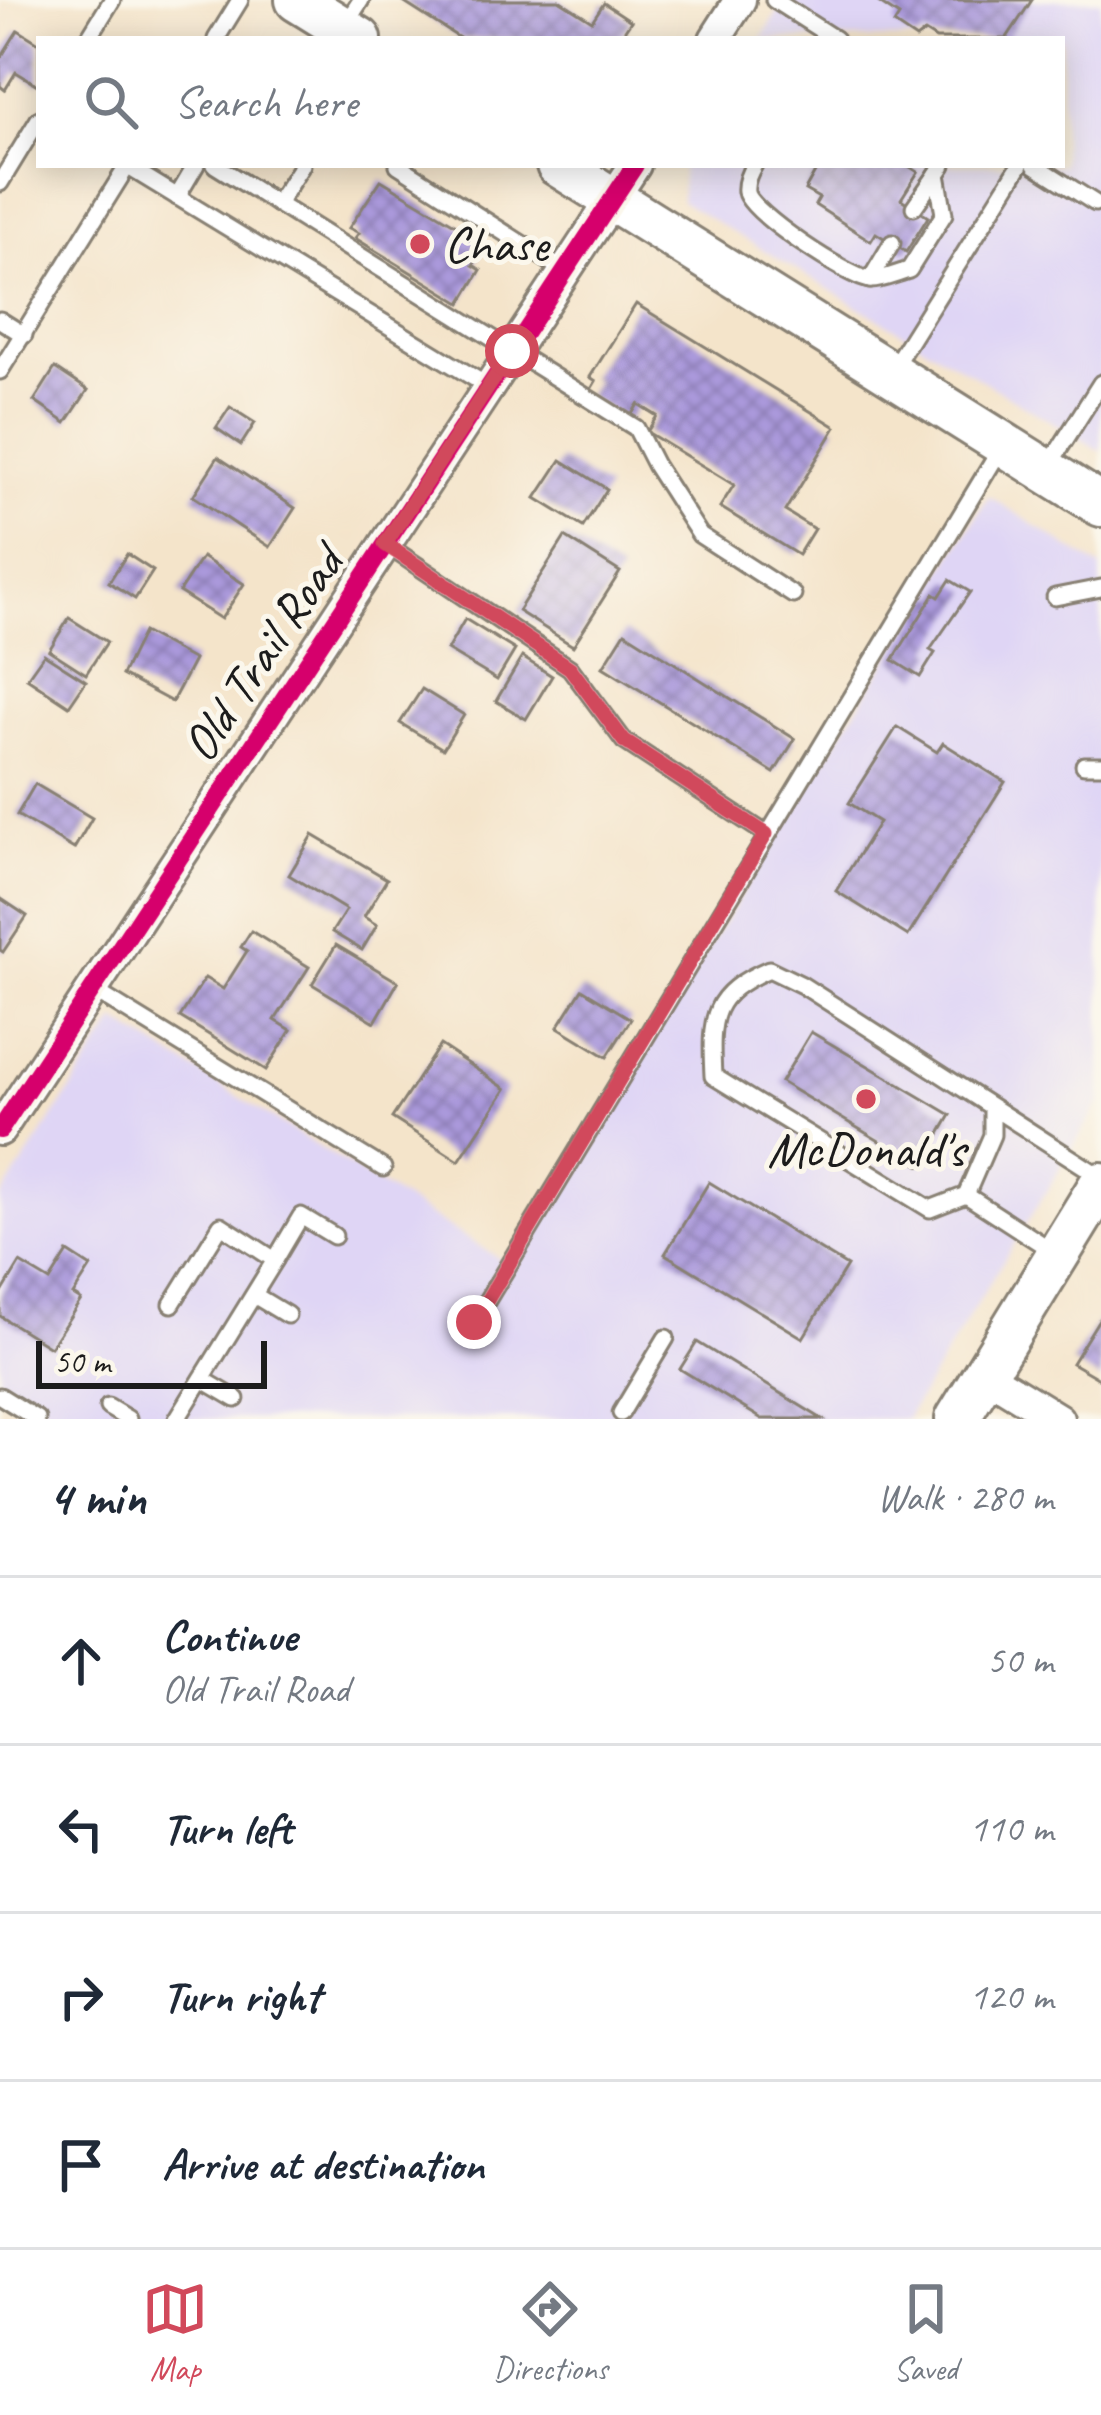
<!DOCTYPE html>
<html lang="en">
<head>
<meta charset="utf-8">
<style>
  body { margin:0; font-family:Caveat,sans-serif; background:#f2f2f3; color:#1f2937 }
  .scale { position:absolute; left:36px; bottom:30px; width:231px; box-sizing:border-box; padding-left:12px; border:6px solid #1c1c1c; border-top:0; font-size:33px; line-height:42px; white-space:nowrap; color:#1c1c1c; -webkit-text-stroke:9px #fbf7ec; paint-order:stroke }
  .stop { position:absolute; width:36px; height:36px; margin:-27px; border:9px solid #d1495b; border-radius:50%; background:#fff }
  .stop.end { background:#d1495b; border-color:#fff; box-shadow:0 3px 12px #0008 }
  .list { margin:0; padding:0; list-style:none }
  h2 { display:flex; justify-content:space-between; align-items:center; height:156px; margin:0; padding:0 48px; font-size:51px }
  h2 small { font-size:39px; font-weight:400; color:#747a83 }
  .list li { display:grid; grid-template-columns:78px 1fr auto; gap:36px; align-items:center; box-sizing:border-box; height:168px; padding:0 48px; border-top:3px solid #e0e1e3 }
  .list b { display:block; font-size:45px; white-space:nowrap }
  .list p { margin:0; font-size:39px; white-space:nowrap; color:#747a83 }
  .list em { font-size:39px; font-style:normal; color:#747a83 }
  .icon { flex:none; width:66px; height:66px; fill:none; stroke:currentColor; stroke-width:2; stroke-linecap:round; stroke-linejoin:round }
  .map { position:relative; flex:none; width:1101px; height:1419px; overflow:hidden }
  .search { position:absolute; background:#fff; box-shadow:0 6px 30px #0003; left:36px; right:36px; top:36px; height:132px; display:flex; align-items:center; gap:30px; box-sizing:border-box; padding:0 42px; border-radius:0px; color:#747a83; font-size:45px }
  .sheet { height:828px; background:#fff }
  nav { display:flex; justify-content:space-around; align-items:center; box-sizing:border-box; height:168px; border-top:3px solid #e0e1e3; background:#fff; font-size:33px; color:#747a83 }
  nav a { display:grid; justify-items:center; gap:6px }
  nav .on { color:#d1495b }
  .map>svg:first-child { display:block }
  .built { fill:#dfd5f5 }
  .building { fill:url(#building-cross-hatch) }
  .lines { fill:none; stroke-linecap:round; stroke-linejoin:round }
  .service-casing { stroke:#888073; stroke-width:21 }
  .minor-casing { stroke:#888073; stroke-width:36 }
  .secondary-casing { stroke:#888073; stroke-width:48 }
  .service { stroke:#fff; stroke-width:15 }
  .minor { stroke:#fff; stroke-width:30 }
  .secondary { stroke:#fff; stroke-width:42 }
  .cycleway-casing { stroke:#fbf7ec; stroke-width:26 }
  .cycleway { stroke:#d6006c; stroke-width:18 }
  .route { stroke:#d1495b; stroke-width:15 }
  .poi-dot { fill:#d1495b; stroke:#fbf7ec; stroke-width:4.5 }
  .labels { text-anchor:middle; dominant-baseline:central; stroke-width:10; stroke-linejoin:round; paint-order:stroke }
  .poi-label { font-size:51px; fill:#1c1c1c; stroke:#fbf7ec; text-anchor:start }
  .street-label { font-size:51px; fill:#1c1c1c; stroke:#fbf7ec }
</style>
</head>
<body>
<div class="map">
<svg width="1101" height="1419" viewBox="0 0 1101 1419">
  <defs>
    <pattern id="building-cross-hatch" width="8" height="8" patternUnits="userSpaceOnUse" patternTransform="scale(3)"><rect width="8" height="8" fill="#aa99db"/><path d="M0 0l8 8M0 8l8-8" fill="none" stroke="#8a7cb1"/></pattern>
  </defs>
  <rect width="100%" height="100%" fill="#fbf7ec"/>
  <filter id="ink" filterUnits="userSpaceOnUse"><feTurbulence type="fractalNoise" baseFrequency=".00833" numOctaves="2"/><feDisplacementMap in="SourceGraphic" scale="24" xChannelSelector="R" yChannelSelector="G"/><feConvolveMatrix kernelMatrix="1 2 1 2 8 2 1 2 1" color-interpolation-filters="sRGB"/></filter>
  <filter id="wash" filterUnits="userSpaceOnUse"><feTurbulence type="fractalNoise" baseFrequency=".004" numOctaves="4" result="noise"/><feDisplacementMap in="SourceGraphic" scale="48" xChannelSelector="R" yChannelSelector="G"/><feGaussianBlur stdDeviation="2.7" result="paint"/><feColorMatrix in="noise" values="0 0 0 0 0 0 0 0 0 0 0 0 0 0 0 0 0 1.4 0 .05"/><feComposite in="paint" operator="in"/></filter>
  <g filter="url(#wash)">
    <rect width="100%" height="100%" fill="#f4e4ca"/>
    <!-- built -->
    <g class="built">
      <path d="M786,0H1101V451L681,201L682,165H1062V39H761Z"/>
      <path d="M989,496L1101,568V1102L906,1419H62L0,1381V1199L116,1021L511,1266Z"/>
    </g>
    <g id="blocks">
      <!-- building -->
      <g class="building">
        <path d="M400,0H559L592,21L604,3L631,21L619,39H461Z"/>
        <path d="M875,0H1032L1006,39H936L925,32L916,39L894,24L899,16Z"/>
        <path d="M18,30L39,43V86L16,72L5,90L0,86V59Z"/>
        <path d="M819,165H907L918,172L901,199L928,217L906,252L876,233L871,241L815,205L819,198L805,190Z"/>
        <path d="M381,180L478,238L473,250L480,255L473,265L481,270L461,303L355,238L359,233L349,228Z"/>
        <path d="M636,304L836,427L785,511L814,529L798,555L720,507L734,485L647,432L657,416L638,404L628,421L587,396L596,381L590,377Z"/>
        <path d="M55,368L88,390L66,423L34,401Z"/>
        <path d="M230,407L255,423L241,445L216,428Z"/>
        <path d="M218,457L295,508L270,547L193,496Z"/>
        <path d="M561,460L607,489L583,527L536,498Z"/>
        <path d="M565,537L620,572L573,646L518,611Z"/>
        <path d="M127,554L153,571L135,599L109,582Z"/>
        <path d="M202,557L244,584L221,619L179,592Z"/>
        <path d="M950,580L970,592L930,650L935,653L920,677L893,660L934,594L939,597Z"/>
        <path d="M69,618L107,642L86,674L49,650Z"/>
        <path d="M465,619L515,650L497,680L447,650Z"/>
        <path d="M143,632L194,660L172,702L122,675Z"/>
        <path d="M625,632L795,739L774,773L603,667Z"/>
        <path d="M44,654L86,681L69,706L27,678Z"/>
        <path d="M522,657L552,676L526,719L496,701Z"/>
        <path d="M422,689L464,715L443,749L400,723Z"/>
        <path d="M897,727L937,752L943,743L1005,782L908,936L836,891L879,822L849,803Z"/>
        <path d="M35,784L92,818L74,849L17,815Z"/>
        <path d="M313,835L387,879L364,917L377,925L362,950L332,932L346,910L289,875Z"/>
        <path d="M0,898L27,916L3,952L0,950Z"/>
        <path d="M251,931L309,967L275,1020L291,1030L266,1070L180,1017L205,978L223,989L247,951L241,947Z"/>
        <path d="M336,945L398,982L375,1022L312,984Z"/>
        <path d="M582,989L631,1019L607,1057L558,1027Z"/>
        <path d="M811,1032L951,1115L921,1166L781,1082Z"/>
        <path d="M440,1045L506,1089L459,1161L392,1118Z"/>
        <path d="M709,1182L847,1266L803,1338L665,1254Z"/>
        <path d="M68,1252L91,1267L73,1295L81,1300L50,1347L0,1316V1296L20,1263L50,1281Z"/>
        <path d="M1101,1316V1380L1072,1363Z"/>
        <path d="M697,1342L822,1419H762L680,1369Z"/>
      </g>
    </g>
  </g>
  <g filter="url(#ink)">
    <use href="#blocks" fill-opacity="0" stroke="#888073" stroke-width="3"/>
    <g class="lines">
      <defs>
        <g id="service">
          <path d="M774,0L835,39"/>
          <path d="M344,26L361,0"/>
          <path d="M88,39L112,0"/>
          <path d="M216,39L240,0"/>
          <path d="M215,165L636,428L655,465L700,535L793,595"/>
          <path d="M398,165L563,270"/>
          <path d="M754,165C749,173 745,183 746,192C749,212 850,279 871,280C882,280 898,273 909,270L944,214L937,174L943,165"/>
          <path d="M1035,165L1095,203"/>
          <path d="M127,166L489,387"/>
          <path d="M0,183L39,119"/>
          <path d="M177,197L196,165"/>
          <path d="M277,204L302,165"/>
          <path d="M914,207L937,174"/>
          <path d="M870,280L892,243"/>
          <path d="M0,320L24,335"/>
          <path d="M0,371L128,165"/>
          <path d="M891,371L1020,165"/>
          <path d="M1048,467L1101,383"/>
          <path d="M385,544L570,668L624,741L766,834"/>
          <path d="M1055,597L1101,588"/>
          <path d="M1084,765H1101"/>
          <path d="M90,988L383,1168"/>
          <path d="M992,1109V1135L966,1195L930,1209L713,1076C710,1016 711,994 769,969L802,985L1101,1177"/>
          <path d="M966,1195L1054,1252"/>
          <path d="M275,1260L301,1216L334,1236"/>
          <path d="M254,1295L287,1315"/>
          <path d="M172,1304L221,1225L275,1260L177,1419"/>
          <path d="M474,1322L1003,445"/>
          <path d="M202,1379L236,1399"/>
          <path d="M0,1396L37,1419"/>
          <path d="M108,1407L128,1419"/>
          <path d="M621,1413L666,1338"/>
        </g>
        <g id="minor">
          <path d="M715,39L740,0"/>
          <path d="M0,1130L635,165"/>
          <path d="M985,1374L1058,1419"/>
        </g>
        <g id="secondary">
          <path d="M297,0L360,39"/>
          <path d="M558,165L1101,505"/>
          <path d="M957,1419L1101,1184"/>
        </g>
      </defs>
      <!-- service casing -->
      <use href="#service" class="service-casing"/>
      <!-- minor casing -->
      <use href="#minor" class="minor-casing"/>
      <!-- secondary casing -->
      <use href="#secondary" class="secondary-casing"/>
      <!-- service -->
      <use href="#service" class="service"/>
      <!-- minor -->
      <use href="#minor" class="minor"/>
      <!-- secondary -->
      <use href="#secondary" class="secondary"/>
      <defs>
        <path id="cycleway" d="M0,1130L635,165"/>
      </defs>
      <!-- cycleway casing -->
      <use href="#cycleway" class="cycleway-casing"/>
      <!-- cycleway -->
      <use href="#cycleway" class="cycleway"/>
    </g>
  </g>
  <g class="lines" filter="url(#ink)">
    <!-- route -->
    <path class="route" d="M474,1322L766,834L624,741L570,668L385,544L512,351"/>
  </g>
  <!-- markers -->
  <g class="poi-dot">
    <circle cx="420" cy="244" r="12"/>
    <circle cx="866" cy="1099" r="12"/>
  </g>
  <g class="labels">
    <!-- poi labels -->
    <g class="poi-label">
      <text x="444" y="244">Chase</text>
      <text x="866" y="1149" text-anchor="middle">McDonald's</text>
    </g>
    <!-- street labels -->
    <g class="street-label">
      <text transform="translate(262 654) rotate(-56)">Old Trail Road</text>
    </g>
  </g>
</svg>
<div class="scale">50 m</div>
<div class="stop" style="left:512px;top:351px"></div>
<div class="stop end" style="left:474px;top:1322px"></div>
<div class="search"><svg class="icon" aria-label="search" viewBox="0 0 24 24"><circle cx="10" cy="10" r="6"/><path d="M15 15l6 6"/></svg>Search here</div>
</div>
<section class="sheet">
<h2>4 min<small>Walk · 280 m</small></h2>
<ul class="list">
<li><svg class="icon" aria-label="ahead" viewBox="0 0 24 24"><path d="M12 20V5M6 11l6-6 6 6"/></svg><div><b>Continue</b><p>Old Trail Road</p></div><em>50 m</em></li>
<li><svg class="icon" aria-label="left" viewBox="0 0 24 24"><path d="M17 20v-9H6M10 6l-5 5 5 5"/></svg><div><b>Turn left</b></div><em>110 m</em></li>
<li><svg class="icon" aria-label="right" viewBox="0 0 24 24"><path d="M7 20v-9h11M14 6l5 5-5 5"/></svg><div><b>Turn right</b></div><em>120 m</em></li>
<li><svg class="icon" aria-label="arrive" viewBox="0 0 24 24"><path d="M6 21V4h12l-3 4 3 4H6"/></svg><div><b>Arrive at destination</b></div></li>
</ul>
</section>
<nav>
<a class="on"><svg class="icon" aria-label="map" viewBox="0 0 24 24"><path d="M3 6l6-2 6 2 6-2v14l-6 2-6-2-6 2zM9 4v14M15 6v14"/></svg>Map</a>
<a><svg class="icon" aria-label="directions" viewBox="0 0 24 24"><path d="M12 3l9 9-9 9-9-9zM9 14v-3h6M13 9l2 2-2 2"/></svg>Directions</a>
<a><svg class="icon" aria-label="saved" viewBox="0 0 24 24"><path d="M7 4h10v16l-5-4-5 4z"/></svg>Saved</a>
</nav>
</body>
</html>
